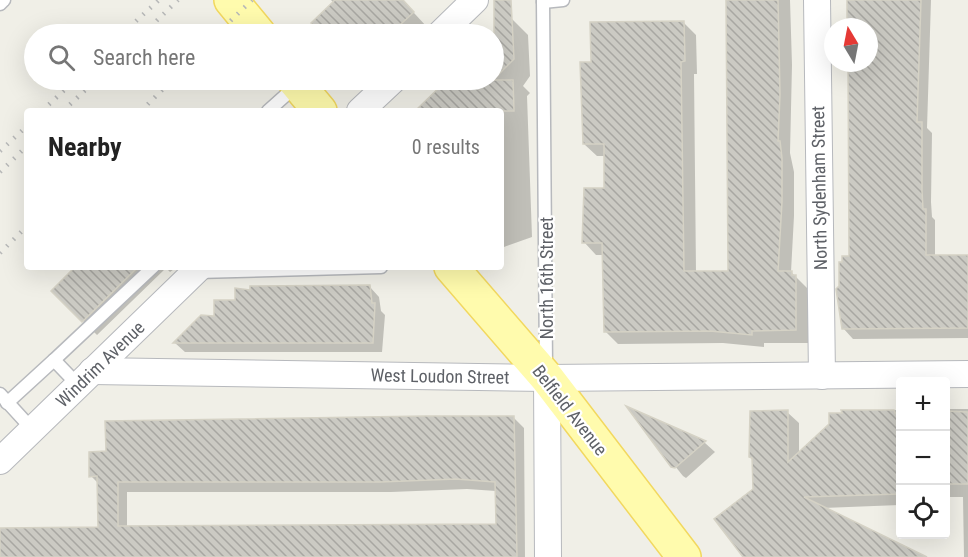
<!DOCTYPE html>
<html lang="en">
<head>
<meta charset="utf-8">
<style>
  body { margin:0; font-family:"Roboto Condensed",sans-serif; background:#f6f6f6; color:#222 }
  .controls { position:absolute; right:18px; bottom:18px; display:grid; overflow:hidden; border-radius:6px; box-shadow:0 6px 24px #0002 }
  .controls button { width:54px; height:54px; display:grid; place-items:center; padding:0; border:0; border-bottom:2px solid #e0e0e0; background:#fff; color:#222; font:30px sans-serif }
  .compass { position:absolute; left:824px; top:18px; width:54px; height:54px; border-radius:50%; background:#fff; box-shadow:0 6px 24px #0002; rotate:350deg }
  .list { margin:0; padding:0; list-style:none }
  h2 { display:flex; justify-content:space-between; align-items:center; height:78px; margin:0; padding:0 24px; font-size:26px }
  h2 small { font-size:20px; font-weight:400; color:#767676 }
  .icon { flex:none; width:33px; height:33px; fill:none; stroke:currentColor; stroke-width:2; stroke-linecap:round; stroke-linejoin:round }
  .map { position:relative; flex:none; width:968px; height:557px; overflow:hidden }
  .search { position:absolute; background:#fff; box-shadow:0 6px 24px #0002; left:24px; top:24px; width:480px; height:66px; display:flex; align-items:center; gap:15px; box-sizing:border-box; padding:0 21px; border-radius:33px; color:#767676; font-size:22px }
  .panel { position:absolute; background:#fff; box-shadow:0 6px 24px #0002; left:24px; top:108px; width:480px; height:162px; border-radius:6px }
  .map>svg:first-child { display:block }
  .shadow { fill:#0003; fill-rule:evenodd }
  .building { fill:url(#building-back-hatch); stroke:#d5d2c5; stroke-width:1.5; fill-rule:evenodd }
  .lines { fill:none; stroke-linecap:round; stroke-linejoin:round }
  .service-casing { stroke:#b7b9bd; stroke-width:15 }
  .minor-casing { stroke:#b7b9bd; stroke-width:28 }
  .primary-casing { stroke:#f2d85f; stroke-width:36 }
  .service { stroke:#fff; stroke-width:12 }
  .minor { stroke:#fff; stroke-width:26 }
  .primary { stroke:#fffbad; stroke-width:33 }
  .rail { stroke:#b7b8b8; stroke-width:4.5; stroke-dasharray:1.5 8; stroke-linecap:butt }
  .labels { text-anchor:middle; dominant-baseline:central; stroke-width:4.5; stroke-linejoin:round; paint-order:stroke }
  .street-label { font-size:18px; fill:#5e6167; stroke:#fff }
</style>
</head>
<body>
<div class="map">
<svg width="968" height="557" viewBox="0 0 968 557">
  <defs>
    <pattern id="building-back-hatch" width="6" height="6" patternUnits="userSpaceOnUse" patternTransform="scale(1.5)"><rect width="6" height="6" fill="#cbcac3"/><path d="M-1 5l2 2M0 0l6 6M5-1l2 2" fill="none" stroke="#a8a7a2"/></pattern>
  </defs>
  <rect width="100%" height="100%" fill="#f0efe7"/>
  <!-- shadow -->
  <g class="shadow">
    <path d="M331,0H402L427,27L419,34H324L313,23L334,3Z"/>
    <path d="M727,0H790L792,65L790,153L794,172V216L791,272L808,289V343H764V347L723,343L618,344L606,332L604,255H596L584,242L606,189V156H597L584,144L592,63L684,23L696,35L697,74H694L696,273H729Z"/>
    <path d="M849,0H931L927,128L932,133L931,202L932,217L935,220V257L968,256V338L853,339L843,328L841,287L850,257L849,63H869V27H849Z"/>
    <path d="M512,19L528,35L530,76L523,86L530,93L527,96L532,237L504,247L501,244V111H417L450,80H494V37Z"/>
    <path d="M358,80H380L368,90Z"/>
    <path d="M77,267H177L170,272L166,268L97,335L53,291Z"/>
    <path d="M369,286L379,297L381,311L385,315L382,352H185L175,343L252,292Z"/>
    <path d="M946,409H968V557H964L963,497H946Z"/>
    <path d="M630,410L705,443L715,452L686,478L683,476Z"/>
    <path d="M900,410V505L823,508L917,557H745L754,490V461L750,457L787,412L799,423V454L843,414V411Z"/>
    <path d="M514,418L524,428L525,557H0V529H99L98,483L91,476ZM467,489L496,491L497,525L127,528V492H391Z"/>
  </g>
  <!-- building -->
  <g class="building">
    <path d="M335,0H403L414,12L390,34H322L311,23Z"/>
    <path d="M494,0H511L514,59L494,79Z"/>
    <path d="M726,0H778L780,94L778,141H780L782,158V202L778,271H792V275H796V330L752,331V335L710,331L604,332L602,243H582L584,188H604V144H583L580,62H591L590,22L684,21L685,61L681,62L684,271H728Z"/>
    <path d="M847,0H921L917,122H922V191L923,209H926V255H968V328L842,329L836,289L839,286V262H842V256H849L848,63H869V27H847Z"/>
    <path d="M447,80H513L514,111H415Z"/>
    <path d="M75,267H138L82,322L51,291Z"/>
    <path d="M370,285L372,303H375L373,343H173L201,315L214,316V300H235V288L250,290V286Z"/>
    <path d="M626,406L706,441L675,468L671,467Z"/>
    <path d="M788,410V462L829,424V413H842L841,410H894L895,413H900L899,494L804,497L927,557H743L714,519L753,489L752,458L749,457L750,411Z"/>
    <path d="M945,411L968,412V484H945Z"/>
    <path d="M426,416H514L517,557H0V528L98,527L97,476L89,477V452L106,451L105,421ZM456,479L495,482L496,524L118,526V482H380Z"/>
  </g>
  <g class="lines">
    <defs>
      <g id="service">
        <path d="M543,0L546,368"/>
        <path d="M543,2L563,0"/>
        <path d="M0,4L4,0"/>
        <path d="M268,111L297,85"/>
        <path d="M197,272L381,267"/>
        <path d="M54,360L153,267"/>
        <path d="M0,394L32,429"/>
        <path d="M7,403L54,360L78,385"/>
      </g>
      <g id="minor">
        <path d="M817,0L822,376"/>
        <path d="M440,34L475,0"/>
        <path d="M360,111L393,80"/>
        <path d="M92,371L547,378L968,374"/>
        <path d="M547,378L548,557"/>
        <path d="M0,461L200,267"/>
      </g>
      <g id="primary">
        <path d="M231,0L259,34"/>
        <path d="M294,80L320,111"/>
        <path d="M451,267L547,378L684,557"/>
      </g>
    </defs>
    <!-- service casing -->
    <use href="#service" class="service-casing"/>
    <!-- minor casing -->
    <use href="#minor" class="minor-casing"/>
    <!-- primary casing -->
    <use href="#primary" class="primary-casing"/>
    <!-- service -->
    <use href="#service" class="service"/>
    <!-- minor -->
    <use href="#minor" class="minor"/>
    <!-- primary -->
    <use href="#primary" class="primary"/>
    <!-- rail -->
    <g class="rail">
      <path d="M122,34L159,0"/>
      <path d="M143,34L178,0"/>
      <path d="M217,34L252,0"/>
      <path d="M42,111L75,80"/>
      <path d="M63,111L96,80"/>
      <path d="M141,111L172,80"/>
      <path d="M0,151L27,126"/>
      <path d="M0,172L27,146"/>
      <path d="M0,253L27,226"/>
    </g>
  </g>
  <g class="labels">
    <!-- street labels -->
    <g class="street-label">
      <text transform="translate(819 188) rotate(-91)">North Sydenham Street</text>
      <text transform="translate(546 278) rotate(-90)">North 16th Street</text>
      <text transform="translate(100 364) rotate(-44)">Windrim Avenue</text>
      <text transform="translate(440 376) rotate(1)">West Loudon Street</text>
      <text transform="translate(570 410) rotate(52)">Belfield Avenue</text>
    </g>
  </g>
</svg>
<div class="controls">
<button>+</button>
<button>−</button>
<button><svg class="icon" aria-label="locate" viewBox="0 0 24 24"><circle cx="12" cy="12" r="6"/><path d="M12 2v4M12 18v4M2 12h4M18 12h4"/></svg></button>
</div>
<svg class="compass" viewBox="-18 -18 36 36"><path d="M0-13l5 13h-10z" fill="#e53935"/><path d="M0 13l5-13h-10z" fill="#767676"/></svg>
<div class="search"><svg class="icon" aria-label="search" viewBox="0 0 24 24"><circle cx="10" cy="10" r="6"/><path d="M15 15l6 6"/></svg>Search here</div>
<section class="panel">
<h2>Nearby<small>0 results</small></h2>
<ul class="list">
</ul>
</section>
</div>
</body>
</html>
